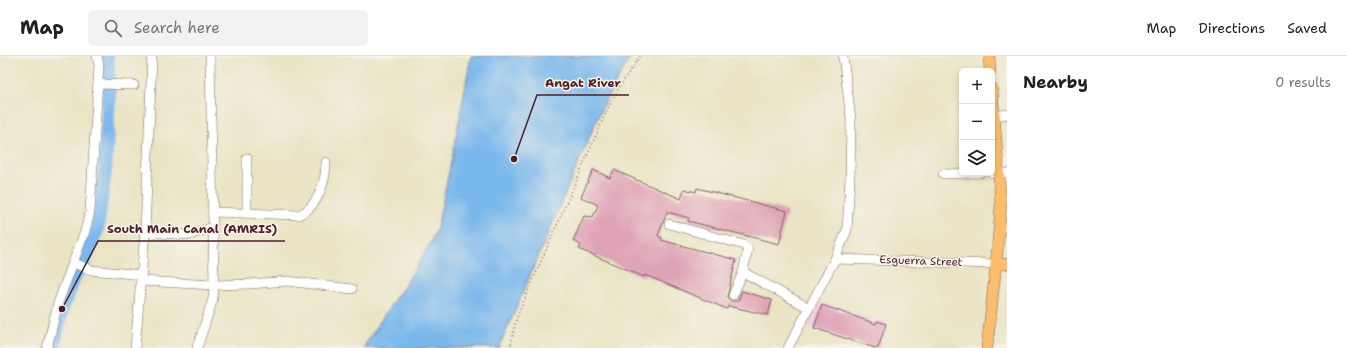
<!DOCTYPE html>
<html lang="en">
<head>
<meta charset="utf-8">
<style>
  body { margin:0; font-family:"Shantell Sans",sans-serif; background:#f2f2f2; color:#202124 }
  .controls { position:absolute; right:12px; top:12px; display:grid; overflow:hidden; border-radius:6px; box-shadow:0 2px 6px #0003 }
  .controls button { width:36px; height:36px; display:grid; place-items:center; padding:0; border:0; border-bottom:1px solid #e0e0e0; background:#fff; color:#202124; font:20px sans-serif }
  .list { margin:0; padding:0; list-style:none }
  h2 { display:flex; justify-content:space-between; align-items:center; height:52px; margin:0; padding:0 16px; font-size:17px }
  h2 small { font-size:13px; font-weight:400; color:#757577 }
  .icon { flex:none; width:22px; height:22px; fill:none; stroke:currentColor; stroke-width:2; stroke-linecap:round; stroke-linejoin:round }
  .map { position:relative; flex:none; width:1007px; height:292px; overflow:hidden }
  header { display:flex; align-items:center; gap:24px; box-sizing:border-box; height:56px; padding:0 20px; background:#fff; border-bottom:1px solid #e0e0e0 }
  header strong { font-size:19px }
  nav { display:flex; gap:22px; margin-inline-start:auto; font-size:14px }
  .search { width:280px; height:36px; background:#f2f2f2; display:flex; align-items:center; gap:10px; box-sizing:border-box; padding:0 14px; border-radius:6px; color:#757577; font-size:15px }
  main { display:flex }
  aside { flex:1; background:#fff }
  .map>svg:first-child { display:block }
  .built { fill:#f0d0e5 }
  .water { fill:#79b7ec; stroke:#626b8c }
  .lines { fill:none; stroke-linecap:round; stroke-linejoin:round }
  .river { stroke:#79b7ec; stroke-width:14 }
  .building { fill:#dfa2b6 }
  .minor-casing { stroke:#826461; stroke-width:10 }
  .major-casing { stroke:#826461; stroke-width:12 }
  .path { stroke:#826461; stroke-width:1.5; stroke-dasharray:1 3; stroke-linecap:butt }
  .minor { stroke:#fff; stroke-width:9 }
  .major { stroke:#fabe6d; stroke-width:11 }
  .labels { text-anchor:middle; dominant-baseline:central; stroke-width:3; stroke-linejoin:round; paint-order:stroke }
  .street-label { font-size:11px; fill:#4a1f2b; stroke:#f7f3e8 }
  .leader { fill:none; stroke:#4a1f2b; stroke-width:1.5 }
  .callout-dot { fill:#4a1f2b; stroke:#f7f3e8; stroke-width:1.5 }
  .callout-label { font-size:12px; text-anchor:middle; font-weight:bold; fill:#4a1f2b; stroke:#f7f3e8; stroke-width:3; stroke-linejoin:round; paint-order:stroke }
</style>
</head>
<body>
<header>
<strong>Map</strong>
<div class="search"><svg class="icon" aria-label="search" viewBox="0 0 24 24"><circle cx="10" cy="10" r="6"/><path d="M15 15l6 6"/></svg>Search here</div>
<nav><a>Map</a><a>Directions</a><a>Saved</a></nav>
</header>
<main>
<div class="map">
<svg width="1007" height="292" viewBox="0 0 1007 292">
  <rect width="100%" height="100%" fill="#f7f3e8"/>
  <filter id="ink" filterUnits="userSpaceOnUse"><feTurbulence type="fractalNoise" baseFrequency=".025" numOctaves="2"/><feDisplacementMap in="SourceGraphic" scale="8" xChannelSelector="R" yChannelSelector="G"/><feConvolveMatrix kernelMatrix="1 2 1 2 8 2 1 2 1" color-interpolation-filters="sRGB"/></filter>
  <filter id="wash" filterUnits="userSpaceOnUse"><feTurbulence type="fractalNoise" baseFrequency=".012" numOctaves="4" result="noise"/><feDisplacementMap in="SourceGraphic" scale="16" xChannelSelector="R" yChannelSelector="G"/><feGaussianBlur stdDeviation="0.9" result="paint"/><feColorMatrix in="noise" values="0 0 0 0 0 0 0 0 0 0 0 0 0 0 0 0 0 1.4 0 .05"/><feComposite in="paint" operator="in"/></filter>
  <g filter="url(#wash)">
    <rect width="100%" height="100%" fill="#eae4c5"/>
    <!-- built -->
    <path class="built" d="M820,246L889,268L880,292H871L807,270Z"/>
    <!-- water -->
    <path class="water" d="M471,0H631L602,52L499,292H363L396,241L405,229L430,188L437,172L453,97Z"/>
    <g class="lines">
      <!-- river -->
      <path class="river" d="M53,292L62,253L75,219L85,204L97,174L105,114L109,40L107,0"/>
    </g>
    <g id="blocks">
      <!-- building -->
      <g class="building">
        <path d="M593,114L610,122L614,114L681,143L684,133L696,136L697,132L787,155L779,188L688,165L689,162L667,156L658,180L662,182L661,184L736,204L727,241L731,245H738L742,235L772,244L768,259L728,250L727,253L645,219L644,221L579,193L581,189L573,185L584,160L593,161L598,149L581,141Z"/>
        <path d="M822,249L876,268L877,265L886,268L878,292H875L814,272Z"/>
      </g>
    </g>
  </g>
  <g filter="url(#ink)">
    <use href="#blocks" fill-opacity="0" stroke="#826461" stroke-width="1"/>
    <g class="lines">
      <defs>
        <g id="minor">
          <path d="M98,28L134,29"/>
          <path d="M995,60L1007,58"/>
          <path d="M992,117H1007"/>
          <path d="M943,118L980,117"/>
          <path d="M213,156L298,159C318,153 326,124 326,106"/>
          <path d="M247,157V102"/>
          <path d="M669,168L744,189L748,193L743,216L733,239"/>
          <path d="M999,171H1007"/>
          <path d="M145,176L190,179L213,171"/>
          <path d="M835,203L996,208"/>
          <path d="M74,207L91,214L142,219"/>
          <path d="M743,216L809,252"/>
          <path d="M141,225L214,229L250,228L287,225L352,233"/>
          <path d="M47,292L58,247L85,175L90,156L99,9L97,0"/>
          <path d="M135,292L145,176L152,0"/>
          <path d="M197,292L213,243L214,229L210,0"/>
          <path d="M788,292L835,203L847,174L850,122L851,63L843,0"/>
        </g>
        <g id="major">
          <path d="M989,0L990,15"/>
          <path d="M996,208H1007"/>
          <path d="M987,292L996,208L1001,149L992,32"/>
        </g>
      </defs>
      <!-- minor casing -->
      <use href="#minor" class="minor-casing"/>
      <!-- major casing -->
      <use href="#major" class="major-casing"/>
      <!-- path -->
      <path class="path" d="M510,292L515,268L519,256L608,52L618,33L640,0"/>
      <!-- minor -->
      <use href="#minor" class="minor"/>
      <!-- major -->
      <use href="#major" class="major"/>
    </g>
  </g>
  <g class="labels">
    <!-- street labels -->
    <g class="street-label">
      <text transform="translate(921 205) rotate(2)">Esguerra Street</text>
    </g>
  </g>
  <!-- callouts -->
  <path class="leader" d="M514 103L537 39H629M62 253L98 185H285"/>
  <g class="callout-dot">
    <circle cx="514" cy="103" r="4"/>
    <circle cx="62" cy="253" r="4"/>
  </g>
  <g class="callout-label">
    <text x="583" y="31">Angat River</text>
    <text x="192" y="177">South Main Canal (AMRIS)</text>
  </g>
</svg>
<div class="controls">
<button>+</button>
<button>−</button>
<button><svg class="icon" aria-label="layers" viewBox="0 0 24 24"><path d="M12 4l9 5-9 5-9-5zM3 14l9 5 9-5"/></svg></button>
</div>
</div>
<aside>
<h2>Nearby<small>0 results</small></h2>
<ul class="list">
</ul>
</aside>
</main>
</body>
</html>
